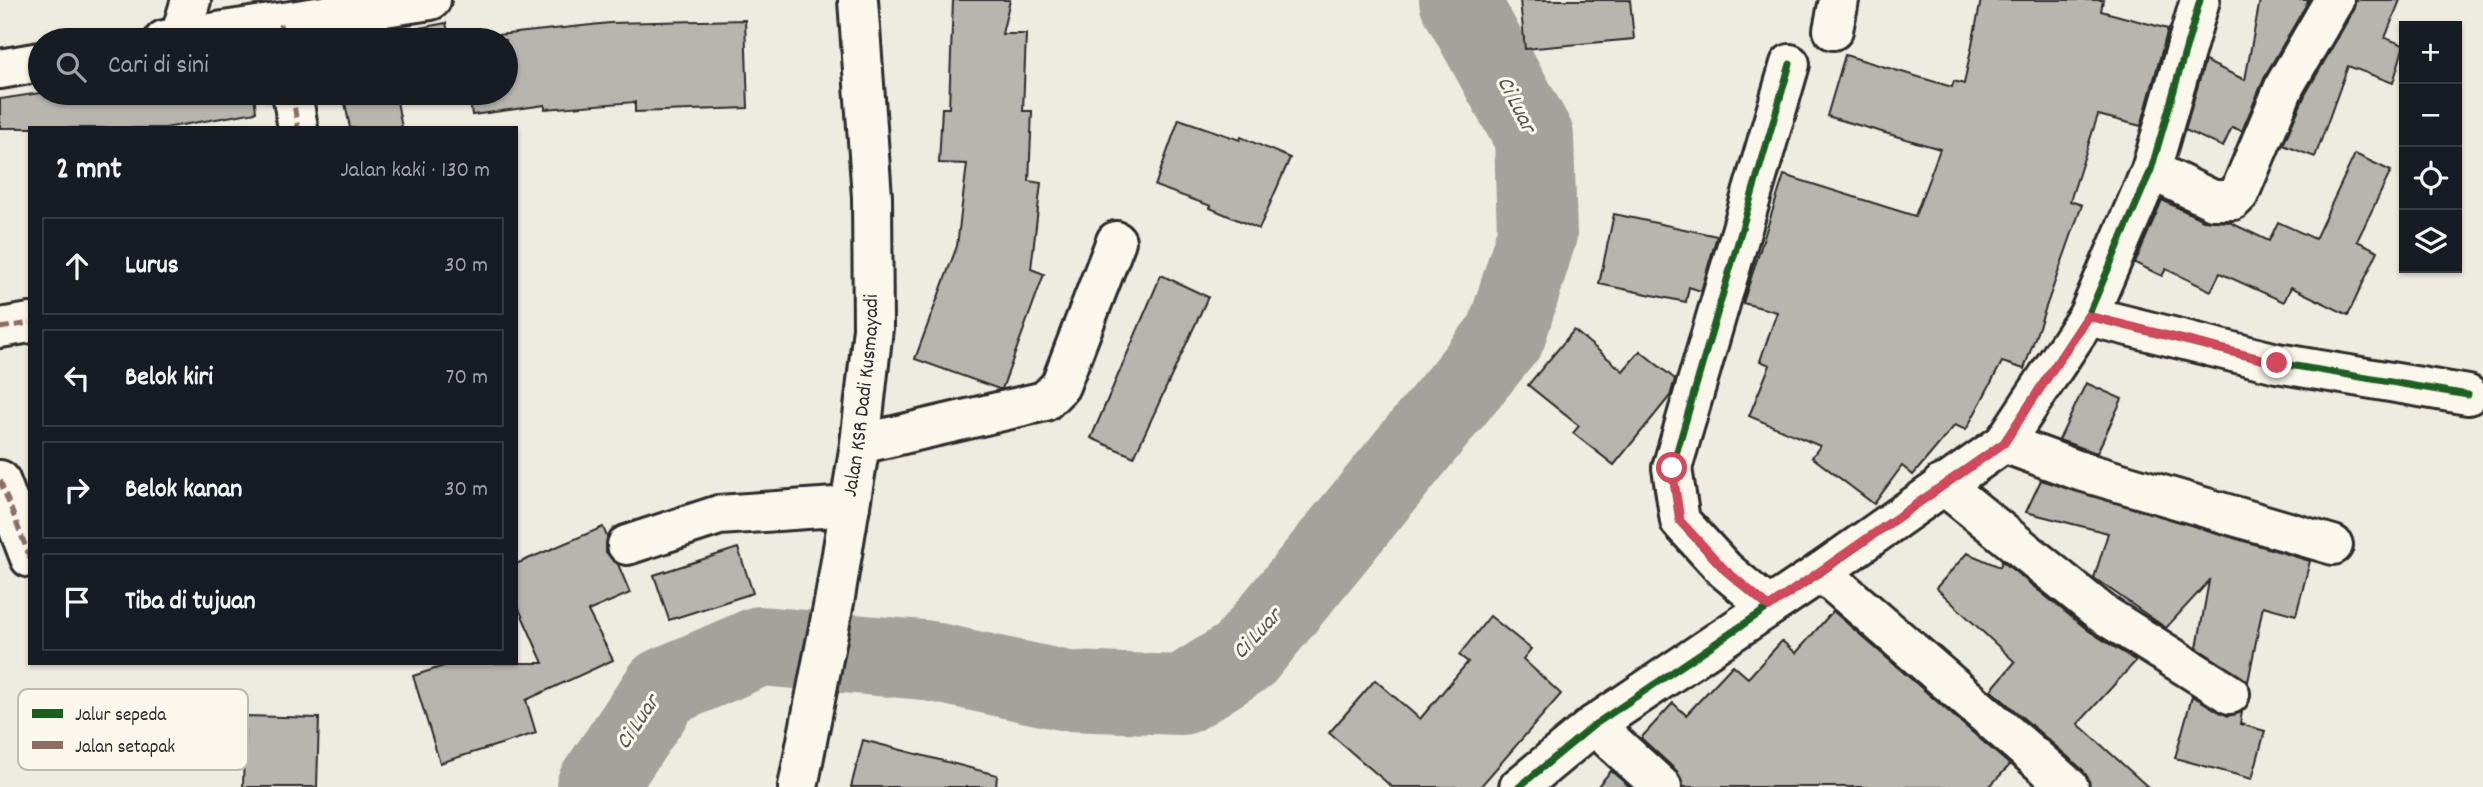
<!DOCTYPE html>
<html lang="id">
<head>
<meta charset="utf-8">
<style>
  body { margin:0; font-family:Dekko,sans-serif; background:#20242c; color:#f1f3f6 }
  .controls { position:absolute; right:21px; top:21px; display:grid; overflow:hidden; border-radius:0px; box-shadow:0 2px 5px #0004 }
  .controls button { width:63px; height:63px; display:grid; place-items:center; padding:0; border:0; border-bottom:2px solid #363941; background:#171b24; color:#f1f3f6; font:35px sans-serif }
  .stop { position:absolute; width:21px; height:21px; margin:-16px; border:5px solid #d1495b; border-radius:50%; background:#fff }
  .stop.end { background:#d1495b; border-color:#fff; box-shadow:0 2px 7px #0008 }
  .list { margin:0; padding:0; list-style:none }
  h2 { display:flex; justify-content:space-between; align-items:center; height:91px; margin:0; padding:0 28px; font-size:30px }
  h2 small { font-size:23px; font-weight:400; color:#9ea1a6 }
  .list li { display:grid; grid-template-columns:46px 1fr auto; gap:21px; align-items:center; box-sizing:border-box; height:98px; margin:0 14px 14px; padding:0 14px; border:2px solid #363941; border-radius:0px }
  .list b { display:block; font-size:26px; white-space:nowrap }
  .list em { font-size:23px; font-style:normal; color:#9ea1a6 }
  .icon { flex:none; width:38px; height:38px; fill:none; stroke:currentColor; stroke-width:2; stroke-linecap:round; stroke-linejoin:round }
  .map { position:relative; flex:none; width:2483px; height:787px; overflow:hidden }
  .search { position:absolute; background:#171b24; box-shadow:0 2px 5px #0004; left:28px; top:28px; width:490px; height:77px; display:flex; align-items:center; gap:18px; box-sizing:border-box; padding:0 24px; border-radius:38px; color:#9ea1a6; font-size:26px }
  .panel { position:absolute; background:#171b24; box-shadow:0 2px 5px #0004; left:28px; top:126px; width:490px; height:539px; border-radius:0px }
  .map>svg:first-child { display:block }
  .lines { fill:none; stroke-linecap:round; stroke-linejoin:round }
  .river { stroke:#a4a29a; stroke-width:80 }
  .building { fill:#b8b5ae; stroke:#2b2b2b; stroke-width:2 }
  .minor-casing { stroke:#2b2b2b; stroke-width:44 }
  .major-casing { stroke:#2b2b2b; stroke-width:44 }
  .minor { stroke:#fbf7ec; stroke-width:38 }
  .major { stroke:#fbf7ec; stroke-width:38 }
  .quiet { stroke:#8d6e63; stroke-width:5; stroke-dasharray:10 5; stroke-linecap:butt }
  .cycleway-casing { stroke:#fbf7ec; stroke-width:11 }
  .cycleway { stroke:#1b5e20; stroke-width:7 }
  .route { stroke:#d1495b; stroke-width:9 }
  .labels { text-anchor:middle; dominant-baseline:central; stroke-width:6; stroke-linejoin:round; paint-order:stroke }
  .street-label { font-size:21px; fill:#2b2b2b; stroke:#fbf7ec }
  .water-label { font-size:23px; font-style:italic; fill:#555552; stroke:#fbf7ec }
  .key { fill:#fbf7ec; stroke:#bdbab2; stroke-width:2 }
  .key-label { font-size:19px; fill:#2b2b2b }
</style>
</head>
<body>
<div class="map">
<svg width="2483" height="787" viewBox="0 0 2483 787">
  <rect width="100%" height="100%" fill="#eeebe0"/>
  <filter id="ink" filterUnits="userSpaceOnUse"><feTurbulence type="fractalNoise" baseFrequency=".0143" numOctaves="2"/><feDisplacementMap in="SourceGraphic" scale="14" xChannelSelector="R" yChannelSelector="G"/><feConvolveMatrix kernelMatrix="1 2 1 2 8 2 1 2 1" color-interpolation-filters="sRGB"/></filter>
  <g filter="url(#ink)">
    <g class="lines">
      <!-- river -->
      <path class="river" d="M596,787L663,688L760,646L924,660L1067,691L1182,695L1244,656L1506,335L1537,234L1534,137L1459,0"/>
    </g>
    <!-- building -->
    <g class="building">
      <path d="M953,0H1010L1002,34H1026L1023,111H1032L1029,181L1041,183L1031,269L1044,274L1002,389H999L915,359L957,246L967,164L939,163L942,108H949Z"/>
      <path d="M1520,0H1630L1634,39L1525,49Z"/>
      <path d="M1981,0H2103L2101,11L2168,29L2141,126L2098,115L2070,201L2082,205L2024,369L2002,362L1966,430L1955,425L1913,475L1902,466L1874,504L1812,457L1820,446L1749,416L1770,365L1760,361L1777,312L1743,303L1784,175L1915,216L1940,149L1827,116L1845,55L1952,87L1954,81L1964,84Z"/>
      <path d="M2260,0H2309L2266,74L2242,131L2232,127L2223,147L2185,130L2205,61L2245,80Z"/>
      <path d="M2356,0H2400L2385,38L2404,45L2393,83L2348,66L2315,157L2283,145L2305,95L2353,11Z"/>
      <path d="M745,20L748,108L635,112V102L545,109V105L472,115L469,93H506V40H356L446,23L450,40L610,23Z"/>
      <path d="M40,93H254L256,112L165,128H0V99Z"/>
      <path d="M343,93H414L396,96L402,128H350Z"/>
      <path d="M1179,119L1240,140L1241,137L1290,158L1259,229L1210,208L1211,206L1155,186Z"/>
      <path d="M2355,154L2391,171L2357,241L2378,251L2348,315L2291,287L2284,302L2220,273L2211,291L2166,269L2162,276L2135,263L2162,200L2203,220L2229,222L2269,241L2278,222L2315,239Z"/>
      <path d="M1614,214L1717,236L1701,291L1689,287L1686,302L1599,284Z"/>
      <path d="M1161,275L1208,297L1134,457L1091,438Z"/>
      <path d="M1574,330L1623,371L1640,351L1675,379L1670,396L1614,465L1573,433L1579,426L1528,385Z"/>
      <path d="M2086,383L2122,399L2097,453L2059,440Z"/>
      <path d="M2041,480L2310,561L2296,615L2263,606L2248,682L2197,648L2209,581L2166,628L2094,578L2108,533L2026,512Z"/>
      <path d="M603,527L607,537L606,552L618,564L630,593L588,611L613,660L526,700L536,733L440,763L413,676L453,663H543L516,602V564Z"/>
      <path d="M738,548L753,593L669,620L654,575Z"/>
      <path d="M1967,553L2000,567L2002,561L2089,631L2136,661L2078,724L2148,787H2090L2083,770L1991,690L2015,662L1936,588Z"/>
      <path d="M1833,611L2010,765L1989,787H1683L1677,771L1641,738L1673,703L1686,715L1733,665L1748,678L1782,641L1796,653Z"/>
      <path d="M1490,616L1531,649L1523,659L1561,694L1480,787H1392L1329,733L1375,680L1420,719L1468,662L1459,655Z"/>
      <path d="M2192,696L2228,716L2242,712L2240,724L2265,731L2252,779L2175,758Z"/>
      <path d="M245,716L319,718L317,787H243Z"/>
      <path d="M863,740L997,775L996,787H851Z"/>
      <path d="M1611,771L1630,787H1597Z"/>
    </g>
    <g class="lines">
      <defs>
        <g id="minor">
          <path d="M1833,30L1839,0"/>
          <path d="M180,37L191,0"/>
          <path d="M164,40L431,0"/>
          <path d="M0,69L40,62"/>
          <path d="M292,93L298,128"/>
          <path d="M2151,170L2213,200H2233L2239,194L2285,85L2334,0"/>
          <path d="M2088,316L2277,363L2468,395"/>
          <path d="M0,328L30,323"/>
          <path d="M2004,443L2077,470L2333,545"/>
          <path d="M860,444L1045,401L1060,386L1116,241"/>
          <path d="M0,480L30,558"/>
          <path d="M1942,484L2103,614L2230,694"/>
          <path d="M627,545L719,515L850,506"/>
          <path d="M1821,572L2069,787"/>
          <path d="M1769,607L1725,570L1680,521L1672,468L1790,64"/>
          <path d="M1594,725L1662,787"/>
          <path d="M1519,787L1594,725L1821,572L2004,443L2088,316L2151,170L2200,0"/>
        </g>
        <g id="major">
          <path id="s1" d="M798,787L835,597L860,444L873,328L872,197L858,0"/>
        </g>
      </defs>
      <!-- minor casing -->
      <use href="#minor" class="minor-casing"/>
      <!-- major casing -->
      <use href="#major" class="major-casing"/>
      <!-- minor -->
      <use href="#minor" class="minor"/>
      <!-- major -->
      <use href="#major" class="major"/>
      <!-- quiet -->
      <g class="quiet">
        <path d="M280,24L283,40"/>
        <path d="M292,93L298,128"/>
        <path d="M0,328L30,323"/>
        <path d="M0,480L30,558"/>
      </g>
      <defs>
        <g id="cycleway">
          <path d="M2088,316L2277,363L2468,395"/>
          <path d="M1769,607L1725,570L1680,521L1672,468L1790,64"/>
          <path d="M1519,787L1594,725L1821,572L2004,443L2088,316L2151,170L2200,0"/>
        </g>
      </defs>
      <!-- cycleway casing -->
      <use href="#cycleway" class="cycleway-casing"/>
      <!-- cycleway -->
      <use href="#cycleway" class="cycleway"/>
    </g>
  </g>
  <g class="lines" filter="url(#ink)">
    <!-- route -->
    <path class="route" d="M1672,468L1680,521L1725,570L1769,607L2004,443L2088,316L2277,363"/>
  </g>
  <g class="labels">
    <!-- street labels -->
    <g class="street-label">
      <text stroke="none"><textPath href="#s1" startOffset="397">Jalan KSR Dadi Kusmayadi</textPath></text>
    </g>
    <!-- water labels -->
    <g class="water-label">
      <text transform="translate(1515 105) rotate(63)">Ci Luar</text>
      <text transform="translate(1258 635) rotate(-47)">Ci Luar</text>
      <text transform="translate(639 723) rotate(-56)">Ci Luar</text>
    </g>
  </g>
  <!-- legend -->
  <rect x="18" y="689" width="230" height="81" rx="10" class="key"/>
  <rect x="32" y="709" width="31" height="9" fill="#1b5e20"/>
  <rect x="32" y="741" width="31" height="8" fill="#8d6e63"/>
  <g class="key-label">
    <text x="75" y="720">Jalur sepeda</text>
    <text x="75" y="752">Jalan setapak</text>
  </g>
</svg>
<div class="controls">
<button>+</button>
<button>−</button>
<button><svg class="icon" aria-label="locate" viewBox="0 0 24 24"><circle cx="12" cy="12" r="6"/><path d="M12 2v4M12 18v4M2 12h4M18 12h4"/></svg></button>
<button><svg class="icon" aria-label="layers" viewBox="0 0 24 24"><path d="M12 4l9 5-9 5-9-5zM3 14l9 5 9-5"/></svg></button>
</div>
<div class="stop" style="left:1672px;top:468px"></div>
<div class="stop end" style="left:2277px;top:363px"></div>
<div class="search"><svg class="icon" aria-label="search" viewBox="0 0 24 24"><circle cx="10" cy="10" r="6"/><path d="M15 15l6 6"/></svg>Cari di sini</div>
<section class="panel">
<h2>2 mnt<small>Jalan kaki · 130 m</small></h2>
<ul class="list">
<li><svg class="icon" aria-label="ahead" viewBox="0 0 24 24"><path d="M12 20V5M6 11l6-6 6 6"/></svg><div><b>Lurus</b></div><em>30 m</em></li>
<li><svg class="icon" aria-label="left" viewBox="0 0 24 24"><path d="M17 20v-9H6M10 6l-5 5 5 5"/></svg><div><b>Belok kiri</b></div><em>70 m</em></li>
<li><svg class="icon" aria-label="right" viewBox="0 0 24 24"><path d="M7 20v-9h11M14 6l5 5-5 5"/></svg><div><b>Belok kanan</b></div><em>30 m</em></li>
<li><svg class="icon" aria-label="arrive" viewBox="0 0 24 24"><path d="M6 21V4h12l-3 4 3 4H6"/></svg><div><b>Tiba di tujuan</b></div></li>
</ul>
</section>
</div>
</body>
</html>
